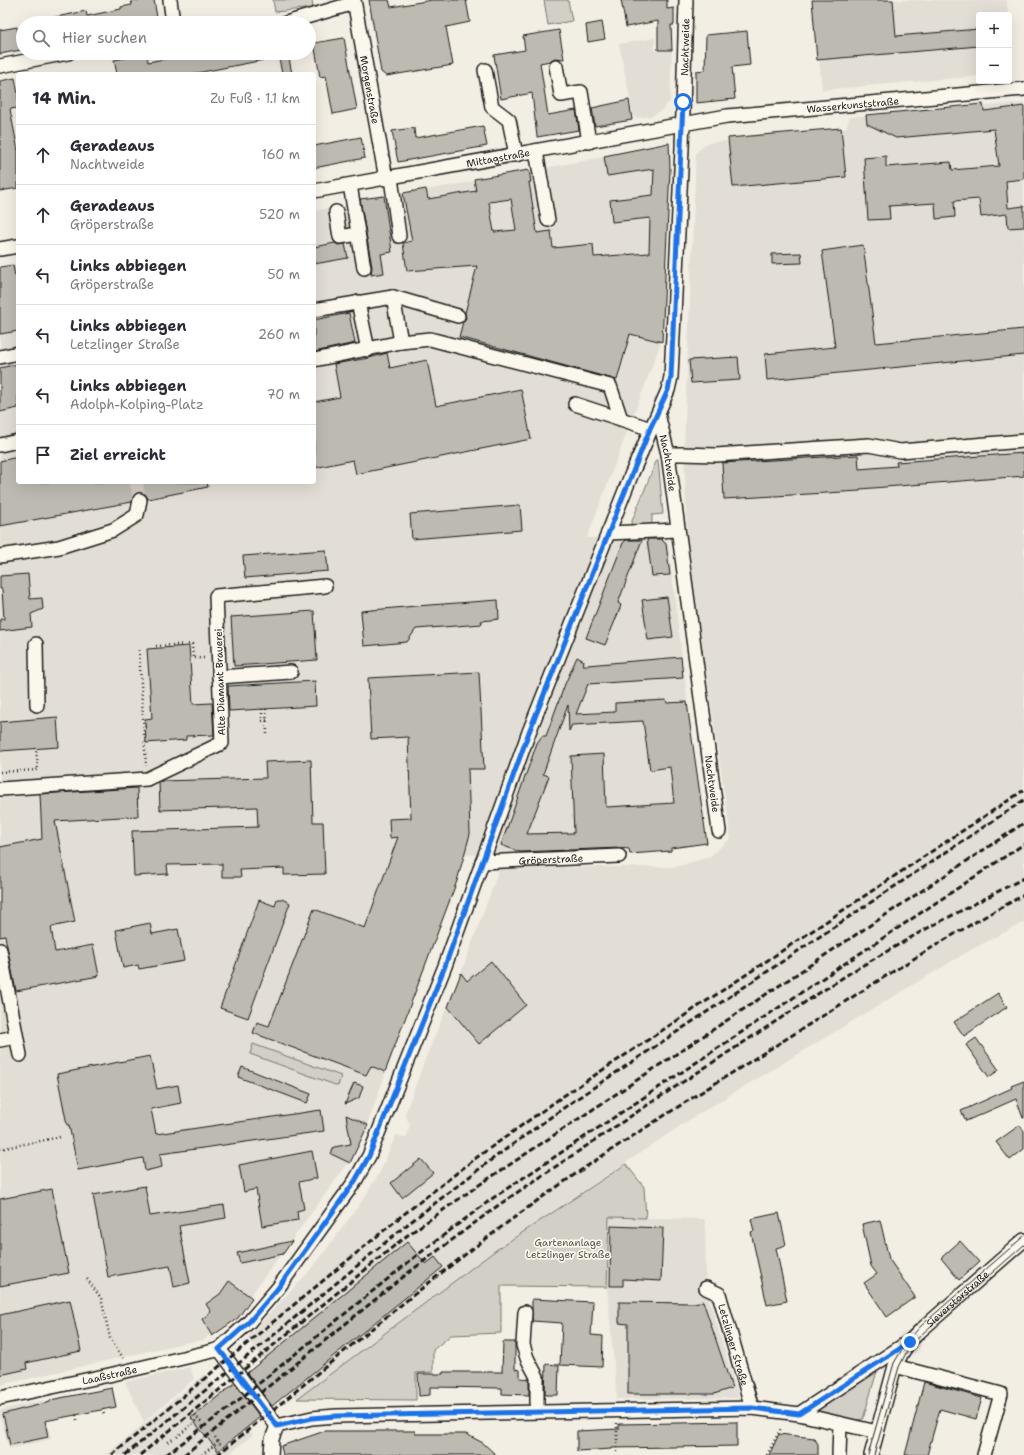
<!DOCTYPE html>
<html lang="de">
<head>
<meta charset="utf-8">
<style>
  body { margin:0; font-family:"Shantell Sans",sans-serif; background:#f2f2f3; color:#2b2b33 }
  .controls { position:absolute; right:12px; top:12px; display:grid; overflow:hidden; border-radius:4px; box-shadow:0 4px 16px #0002 }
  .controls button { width:36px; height:36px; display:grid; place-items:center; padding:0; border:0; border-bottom:1px solid #e1e1e2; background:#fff; color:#2b2b33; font:20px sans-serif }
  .stop { position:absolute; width:12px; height:12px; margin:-9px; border:3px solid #1a73e8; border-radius:50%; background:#fff }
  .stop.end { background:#1a73e8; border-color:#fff; box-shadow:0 1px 4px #0008 }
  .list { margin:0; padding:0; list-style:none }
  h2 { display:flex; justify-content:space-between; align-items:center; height:52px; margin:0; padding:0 16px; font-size:17px }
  h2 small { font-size:13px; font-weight:400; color:#7c7c81 }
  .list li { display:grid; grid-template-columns:26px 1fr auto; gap:12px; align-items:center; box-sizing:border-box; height:60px; padding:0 16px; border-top:1px solid #e1e1e2 }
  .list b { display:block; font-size:15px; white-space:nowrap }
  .list p { margin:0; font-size:13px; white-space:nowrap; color:#7c7c81 }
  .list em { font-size:13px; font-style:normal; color:#7c7c81 }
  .icon { flex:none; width:22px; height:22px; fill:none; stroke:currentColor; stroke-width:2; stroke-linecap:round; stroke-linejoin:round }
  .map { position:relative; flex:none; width:1024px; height:1455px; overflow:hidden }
  .search { position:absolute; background:#fff; box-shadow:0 4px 16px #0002; left:16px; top:16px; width:300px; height:44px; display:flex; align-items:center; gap:10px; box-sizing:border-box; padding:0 14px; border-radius:22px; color:#7c7c81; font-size:15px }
  .panel { position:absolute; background:#fff; box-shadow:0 4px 16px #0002; left:16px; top:72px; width:300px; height:412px; border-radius:4px }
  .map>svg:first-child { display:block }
  .built { fill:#e2ded5 }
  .green { fill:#d2cfc6; stroke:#777671 }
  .building { fill:#bdbab1; stroke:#1c1c1c; fill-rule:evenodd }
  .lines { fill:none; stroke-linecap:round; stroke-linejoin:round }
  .minor-tunnel { stroke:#d2cec6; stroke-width:13; stroke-dasharray:13 6; stroke-linecap:butt }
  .minor-casing { stroke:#1c1c1c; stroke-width:16 }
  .path { stroke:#1c1c1c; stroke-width:2.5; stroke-dasharray:1 3; stroke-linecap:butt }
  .minor { stroke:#fbf7ec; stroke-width:13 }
  .tram { stroke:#1c1c1c; stroke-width:1 }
  .rail { stroke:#1c1c1c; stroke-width:3; stroke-dasharray:6 3; stroke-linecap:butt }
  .route { stroke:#1a73e8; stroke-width:5 }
  .labels { text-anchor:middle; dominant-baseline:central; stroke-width:3.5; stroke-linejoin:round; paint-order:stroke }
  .street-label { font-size:10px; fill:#1c1c1c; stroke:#fbf7ec }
  .park-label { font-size:10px; fill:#53524f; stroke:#fbf7ec }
</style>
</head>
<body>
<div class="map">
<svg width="1024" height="1455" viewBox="0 0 1024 1455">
  <rect width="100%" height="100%" fill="#f2eee4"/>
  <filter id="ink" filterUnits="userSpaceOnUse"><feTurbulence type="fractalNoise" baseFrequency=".025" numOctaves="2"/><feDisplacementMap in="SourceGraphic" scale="8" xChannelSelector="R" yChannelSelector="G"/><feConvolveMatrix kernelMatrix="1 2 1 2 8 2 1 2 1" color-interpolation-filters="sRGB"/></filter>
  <g filter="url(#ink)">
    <!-- built -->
    <g class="built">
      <path d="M814,0H1007L1008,15H979V76L822,90Z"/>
      <path d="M655,38V51H672L670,101L663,109L652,116L634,118L619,44Z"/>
      <path d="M1024,103V922L969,951L692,1118L496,1250L297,1399L247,1338L314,1266L360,1204L379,1174L396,1135L406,1138L410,1125L405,1114L424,1062L461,973L500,867H675L709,857L731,838L687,543L684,446L696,153L707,143L846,128L850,117Z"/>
      <path d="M668,145L669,170L660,345L587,538L667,535L705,842L464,855L367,1125L349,1162L237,1314L204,1340L184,1343L0,1385V269L18,265V482H314V211Z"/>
      <path d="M609,1217L705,1219L706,1288L739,1398L617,1399L607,1287Z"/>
      <path d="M190,1367L194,1379L144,1422L125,1382Z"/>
      <path d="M203,1374L253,1435L228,1455H106L200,1378Z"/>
      <path d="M43,1400L51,1439L9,1449L0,1415V1410Z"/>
    </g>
    <!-- green -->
    <g class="green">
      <path d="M273,0H312L313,8L275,12Z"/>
      <path d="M544,0H568L572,21L548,25Z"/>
      <path d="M657,459L658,460L663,514L652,515V525L630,526Z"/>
      <path d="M253,1044L341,1076L338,1086L250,1054Z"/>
      <path d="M626,1164L644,1187L646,1218L609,1217L607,1287L501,1286V1333L451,1335L433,1350V1372L416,1373V1400L297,1399L496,1250Z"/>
      <path d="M877,1371L863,1419L851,1421L821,1415L818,1409Z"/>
    </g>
    <!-- building -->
    <g class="building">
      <path d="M131,0H154L158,23H52L51,18L86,11L87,16L121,9V7L132,5Z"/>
      <path d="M369,0H389L391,7L432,0H466L470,22L446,27L453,65L386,76L381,72Z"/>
      <path d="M621,0H667V9L674,8V25H671L672,50H658V21L626,27Z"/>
      <path d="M812,0H893L896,36L979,29V46L817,60Z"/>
      <path d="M602,22L605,39L588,42L586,25Z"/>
      <path d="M17,27L21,50L0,54V30Z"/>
      <path d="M559,30L564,59L555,58L550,61L540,63L548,115L576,110L579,130L537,137L532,93L501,99L494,55L525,50L523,36Z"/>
      <path d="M747,31L750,65L732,67L735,99L696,103V71L705,70L706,35Z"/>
      <path d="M344,38L357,109L333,114L326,76L320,77L314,43Z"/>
      <path d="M196,53H274V58L192,74H117L114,60L147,54L148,62Z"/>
      <path d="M278,53H288L292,74H282Z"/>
      <path d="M15,78L18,94V108L10,109L18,151V188L0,191V81Z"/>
      <path d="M629,100L632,120L595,126L592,108Z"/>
      <path d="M983,104L984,111L1024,106V179L1006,181L1008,208L1024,206V227L1008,228L1007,214L981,217L979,199L954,201L955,217L936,219L935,203L889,206L890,219L868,220L864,158L886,156V167L951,162L952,170L999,166L994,129L896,138L867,124L866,115Z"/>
      <path d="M483,126L487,146L398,162L392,131L414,128L415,138Z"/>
      <path d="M841,128L846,177L733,187L728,138Z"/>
      <path d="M361,137L365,158L314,168V146Z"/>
      <path d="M669,143L670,169L662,342L630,334L617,380L459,337L463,322L466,318L465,313L477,266L407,271L403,243L412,241L403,193L426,189L428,199L476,191L474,179L529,170L531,182H529L537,233L551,231L553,248L593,244L594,257L649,253L650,218L612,222L610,200L653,195L654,169L607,176L604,156ZM511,199L516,230L494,232L489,202Z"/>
      <path d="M384,196L392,252L381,254L384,273L371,275L372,267L360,199Z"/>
      <path d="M335,243L338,245L345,244L348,258L314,264V247Z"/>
      <path d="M863,245L876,343L1024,329V355L767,380L765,354L835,347L822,251Z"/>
      <path d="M801,253L802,263L772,264V254Z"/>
      <path d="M13,265L15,276L18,275V331L0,334V267Z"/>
      <path d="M349,313L355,343L314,352V320Z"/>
      <path d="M387,353L390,368L427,360L436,406L521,389L531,439L356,474L353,460L314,468V402L340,397L334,364L369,358Z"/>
      <path d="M738,357L740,380L691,383L689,360Z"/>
      <path d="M18,364V408L0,412V368Z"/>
      <path d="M1024,453V476L860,489V491L724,499L722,463L858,455L859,469L897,466L896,462Z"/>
      <path d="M18,457V482H207L208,487L148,499L145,494L138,492L134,495L132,502L0,526V461Z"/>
      <path d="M520,505L522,530L412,539L410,514Z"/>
      <path d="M647,539H661L666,544L670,575L652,576Z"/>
      <path d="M626,540H642L618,603L621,605L619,611L605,645L586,638L623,543Z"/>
      <path d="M326,550L328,571L245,578L243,556Z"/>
      <path d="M28,574L30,599L42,598L43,609L31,614L32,627L0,631V619H4L2,589H0V576Z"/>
      <path d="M667,597L673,637L648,640L642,600Z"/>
      <path d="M498,600L499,619L481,621L482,624L416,629L407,642L364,646L361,611L416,606Z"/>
      <path d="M314,611L317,660L234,666L231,617Z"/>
      <path d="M189,646L193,704L212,703L214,735L186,736V740L146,743L145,719L152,718L147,649Z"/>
      <path d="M577,657L584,661L583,665H587L681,657L683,678L588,684L576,714L615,712V703L666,700L667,703L687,702L689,718L707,843L671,848V851L630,854L629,849L619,848L520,852L501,845L537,743L542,736H546L565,684ZM568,705L569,731L572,725L643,721L650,770L670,767L674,803L606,807L604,754L571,756L574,833L527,834L549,776L543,774Z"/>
      <path d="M479,672L484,769H468L470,834L457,881L385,1072L371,1066L366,1075L253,1033L257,1022L269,1026L314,909L365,928L398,837L390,838L389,819L411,818L408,737L371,739L368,678Z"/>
      <path d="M315,681L316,706L229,711L228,686Z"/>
      <path d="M57,717L59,747L0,751V722Z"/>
      <path d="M311,760L313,822H323L325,874L284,875V868L240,870L241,877H222V864L167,865L168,874L134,876L132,831L258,827L257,807L160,810L159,782L162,781L266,778L265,762Z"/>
      <path d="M137,788L138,816L55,821L75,922L51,927L55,952L93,945L99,976L16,991L5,936L0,937V847L42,839L40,794Z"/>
      <path d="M277,899H282L290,903L248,1018L220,1008L259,900L275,906Z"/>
      <path d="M150,923L152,934L178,929L184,961L139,969L138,965L123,968L116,930Z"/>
      <path d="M491,961L526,1005L479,1044L448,1007L461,973L467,981Z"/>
      <path d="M998,993L1007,1007L964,1036L954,1022Z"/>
      <path d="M976,1038L999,1070L989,1077L966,1045Z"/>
      <path d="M150,1056L157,1089L178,1085L181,1103L151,1109L156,1134L321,1110L324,1131L160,1154L162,1167L145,1171L143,1158L78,1170L69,1125H67L57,1074Z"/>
      <path d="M242,1067L311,1094L307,1103L238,1077Z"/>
      <path d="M1024,1081V1118H1023L1016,1099L966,1121L961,1111L1012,1088L1011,1086Z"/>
      <path d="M354,1083L363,1086L359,1098L345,1104Z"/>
      <path d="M346,1115L368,1125L350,1163L331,1154L334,1147L351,1144Z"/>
      <path d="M1020,1125L1024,1131V1149L1010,1160L996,1142Z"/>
      <path d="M312,1151L317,1178L299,1182L304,1209L297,1211L298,1220L262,1226L256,1189L244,1192L239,1165Z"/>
      <path d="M421,1159L433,1173L402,1198L391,1183Z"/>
      <path d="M145,1186L150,1216L224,1205L226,1218L179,1226L190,1283L174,1287L170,1266L108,1277L93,1195Z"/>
      <path d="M52,1189L69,1273L0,1286V1199Z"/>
      <path d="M779,1213L786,1245L776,1248L787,1301L767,1305L751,1232L754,1231L751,1219Z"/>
      <path d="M880,1220L889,1259L915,1297L887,1317L864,1283L877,1274L871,1266L862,1224Z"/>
      <path d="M611,1226L663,1228L661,1281L623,1279V1286H610Z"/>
      <path d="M292,1241L283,1254L240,1263L237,1253Z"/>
      <path d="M960,1241L979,1262L959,1280L941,1258Z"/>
      <path d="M407,1242L426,1264L435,1257L443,1267L272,1406L247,1373Z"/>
      <path d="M229,1281L252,1298L238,1318L212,1336L202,1319L211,1312L206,1304L220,1294Z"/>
      <path d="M532,1299L593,1302L591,1335L603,1336L602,1367L560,1365L562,1323L532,1321Z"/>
      <path d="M70,1300L81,1351L26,1363L27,1369L0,1375V1315Z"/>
      <path d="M703,1301L732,1388L714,1394H628V1324L619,1323V1302L694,1303Z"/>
      <path d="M503,1342H515V1369L520,1370V1378L529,1379V1395L502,1394V1388L430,1387V1395L419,1396L418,1374H443V1372H502Z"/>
      <path d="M546,1364L559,1365L558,1395H545Z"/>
      <path d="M924,1382L982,1398L976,1419L940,1409L927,1455H905Z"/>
      <path d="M235,1383L260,1417L218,1451L191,1418Z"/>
      <path d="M112,1388L116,1407L45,1421L48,1437L10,1445L3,1414L50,1402V1400Z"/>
      <path d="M737,1422V1446L612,1448V1449L577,1451V1431L619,1429V1424Z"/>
      <path d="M325,1431H415V1434H466L483,1443L496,1455H283L281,1446Z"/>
      <path d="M779,1434L814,1438L818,1444V1455H769Z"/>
    </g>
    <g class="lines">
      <!-- minor-tunnel -->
      <path class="minor-tunnel" d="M136,482L140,500"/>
      <defs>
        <g id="minor">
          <path d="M170,0L173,23"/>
          <path id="s1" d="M354,0L386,179"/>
          <path d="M286,23L354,3"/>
          <path d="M0,66L68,53"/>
          <path d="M556,66L561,95L581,92L589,142"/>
          <path d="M485,70L492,107L509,120L516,155"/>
          <path d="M536,151L548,220"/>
          <path d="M391,178L399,236"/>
          <path d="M350,185L364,268"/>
          <path id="s2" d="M314,191L727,116L1024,89"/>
          <path d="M336,212L340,237L358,234"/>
          <path d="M0,249L18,246"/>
          <path d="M393,297L401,342"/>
          <path d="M358,302L368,350"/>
          <path d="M314,310L393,297L458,316"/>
          <path d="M0,357L18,353"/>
          <path d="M314,360L401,342L430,339L610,386L621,419"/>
          <path d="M575,404L651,429"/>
          <path id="s3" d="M658,414L668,454L719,831"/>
          <path d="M0,445L18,441"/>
          <path d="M668,454H682L716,455L869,445L900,451L1024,441"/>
          <path d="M608,533L678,530"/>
          <path d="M0,556L59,547L113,530L137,515L140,500"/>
          <path d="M36,644L37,705"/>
          <path d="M219,677L291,672"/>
          <path d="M0,789L147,779L222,743L216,596L325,586"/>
          <path id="s4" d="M482,862L619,856"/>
          <path d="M0,950L20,1055"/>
          <path d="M0,1040L16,1037"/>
          <path id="s5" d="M706,1288L719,1294L752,1408"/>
          <path d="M525,1312L523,1345L527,1358L537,1377V1412"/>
          <path d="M219,1349L277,1426"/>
          <path d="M895,1366L1001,1394L984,1455"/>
          <path id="s6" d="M0,1398L109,1375L213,1351L219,1349L249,1322L278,1288L355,1181L369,1156L445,966L529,732L632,473L668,390L671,377L682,149L686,0"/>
          <path d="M799,1414L904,1345"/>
          <path d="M277,1426L312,1418L336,1416L752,1408L799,1414L877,1432"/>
          <path d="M271,1455L272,1439L277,1426"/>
          <path d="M839,1455L840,1424"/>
          <path id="s7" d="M871,1455L895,1366L902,1353L909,1342L920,1331L1024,1240"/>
        </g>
      </defs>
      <!-- minor casing -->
      <use href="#minor" class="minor-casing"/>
      <!-- path -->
      <g class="path">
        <path d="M156,646L192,644L193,658H206"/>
        <path d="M139,650L146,766"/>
        <path d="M262,709V721L267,720"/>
        <path d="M266,709L267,734"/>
        <path d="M0,772L38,770L36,748"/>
        <path d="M0,1149L60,1137"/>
        <path d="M87,1279L101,1298L110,1338L123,1358"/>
        <path d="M103,1409L104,1415"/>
        <path d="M76,1415L77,1420"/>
        <path d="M195,1415L202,1423"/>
        <path d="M617,1423V1455"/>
        <path d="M177,1437L198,1419"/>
        <path d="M215,1437L218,1442L222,1446"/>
        <path d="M168,1442L173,1439"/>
        <path d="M202,1455L218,1442"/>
        <path d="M767,1455L781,1428"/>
      </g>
      <!-- minor -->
      <use href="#minor" class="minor"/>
      <!-- tram -->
      <g class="tram">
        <path d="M868,1455L894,1363L907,1341L922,1325L1024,1236"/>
        <path d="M874,1455L899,1367L908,1349L923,1333L1024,1245"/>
      </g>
      <!-- rail -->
      <g class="rail">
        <path d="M112,1455L399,1218L476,1158L559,1099L1024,790"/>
        <path d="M125,1455L264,1343L404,1227L491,1160L572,1102L1024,800"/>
        <path d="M140,1455L405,1237L476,1187L1024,823"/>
        <path d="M166,1455L230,1407L416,1256L493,1198L1024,844"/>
        <path d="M184,1455L408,1273L500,1204L646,1106L853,971L924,930L1024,878"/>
        <path d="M217,1455C309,1382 397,1305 491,1235C577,1169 670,1112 762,1054C849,1000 934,943 1024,895"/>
      </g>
    </g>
  </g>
  <g class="lines" filter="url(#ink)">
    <!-- route -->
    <path class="route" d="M683,102L671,377L668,390L650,429L529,732L445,966L369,1156L355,1181L278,1288L249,1322L219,1349L277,1426L312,1418L336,1416L752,1408L799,1414L910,1342"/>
  </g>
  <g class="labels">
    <!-- street labels -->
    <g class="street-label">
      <text stroke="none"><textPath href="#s6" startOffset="1636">Nachtweide</textPath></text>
      <text stroke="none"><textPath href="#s1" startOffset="91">Morgenstraße</textPath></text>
      <text stroke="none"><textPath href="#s2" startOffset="546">Wasserkunststraße</textPath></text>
      <text stroke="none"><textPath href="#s2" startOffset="187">Mittagstraße</textPath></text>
      <text stroke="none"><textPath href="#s3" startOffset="50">Nachtweide</textPath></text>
      <text transform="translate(220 682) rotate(-92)">Alte Diamant Brauerei</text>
      <text stroke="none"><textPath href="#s3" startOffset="374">Nachtweide</textPath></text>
      <text stroke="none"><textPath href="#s4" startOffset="69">Gröperstraße</textPath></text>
      <text stroke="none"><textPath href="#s7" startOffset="185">Sieverstorstraße</textPath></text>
      <text stroke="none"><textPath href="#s5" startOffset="67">Letzlinger Straße</textPath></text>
      <text stroke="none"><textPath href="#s6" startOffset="112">Laaßstraße</textPath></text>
    </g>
    <!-- park labels -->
    <g class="park-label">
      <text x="568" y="1242">Gartenanlage<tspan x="568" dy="12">Letzlinger Straße</tspan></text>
    </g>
  </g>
</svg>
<div class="controls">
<button>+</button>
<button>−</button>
</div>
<div class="stop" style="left:683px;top:102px"></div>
<div class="stop end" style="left:910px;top:1342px"></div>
<div class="search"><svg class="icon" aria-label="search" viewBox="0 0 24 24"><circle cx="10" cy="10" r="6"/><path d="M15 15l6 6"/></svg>Hier suchen</div>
<section class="panel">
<h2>14 Min.<small>Zu Fuß · 1.1 km</small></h2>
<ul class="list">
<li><svg class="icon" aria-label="ahead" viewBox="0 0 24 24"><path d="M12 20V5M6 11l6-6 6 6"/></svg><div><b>Geradeaus</b><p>Nachtweide</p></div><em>160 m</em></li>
<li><svg class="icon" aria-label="ahead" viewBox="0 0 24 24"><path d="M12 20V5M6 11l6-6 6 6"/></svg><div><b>Geradeaus</b><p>Gröperstraße</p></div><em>520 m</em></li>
<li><svg class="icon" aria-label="left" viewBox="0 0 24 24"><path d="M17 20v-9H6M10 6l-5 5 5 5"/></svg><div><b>Links abbiegen</b><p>Gröperstraße</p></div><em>50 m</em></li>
<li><svg class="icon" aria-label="left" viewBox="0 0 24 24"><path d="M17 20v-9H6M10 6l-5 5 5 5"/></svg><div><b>Links abbiegen</b><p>Letzlinger Straße</p></div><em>260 m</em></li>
<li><svg class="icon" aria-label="left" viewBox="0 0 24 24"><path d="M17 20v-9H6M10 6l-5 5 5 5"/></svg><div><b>Links abbiegen</b><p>Adolph-Kolping-Platz</p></div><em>70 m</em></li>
<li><svg class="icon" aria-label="arrive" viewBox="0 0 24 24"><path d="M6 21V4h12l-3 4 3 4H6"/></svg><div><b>Ziel erreicht</b></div></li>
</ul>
</section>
</div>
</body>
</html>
